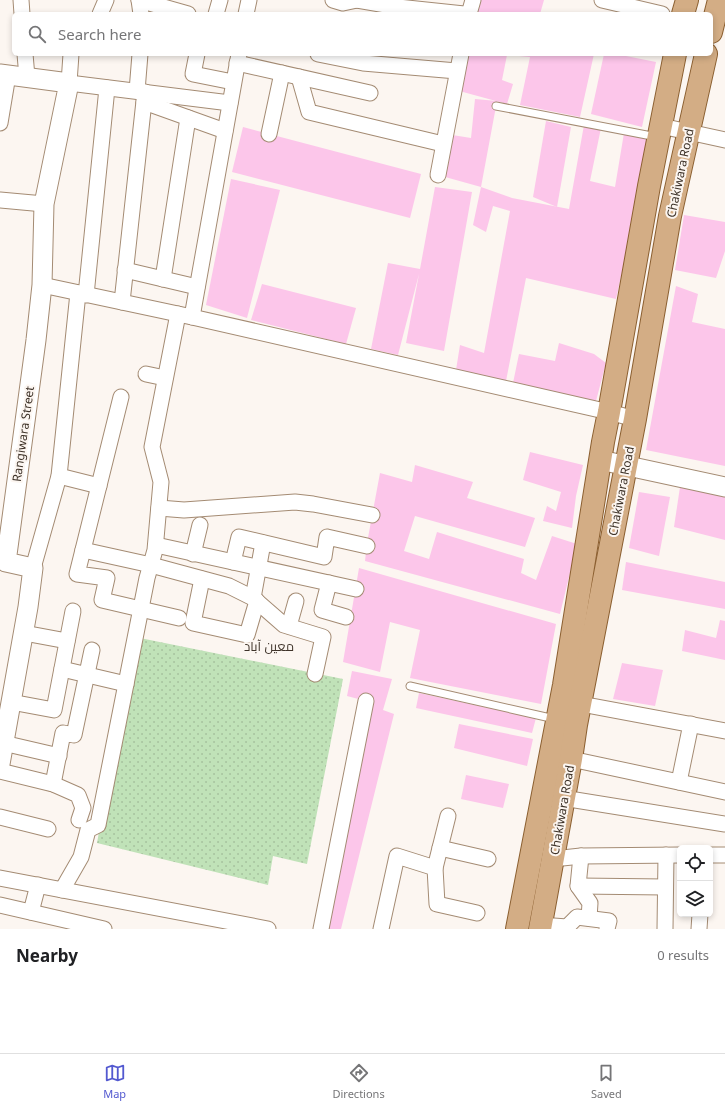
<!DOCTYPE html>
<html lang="en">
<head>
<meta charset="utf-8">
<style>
  body { margin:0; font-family:"Noto Sans",Cairo,sans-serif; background:#f2f2f2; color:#202124 }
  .controls { position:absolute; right:12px; bottom:12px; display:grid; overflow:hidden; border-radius:6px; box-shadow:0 2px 6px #0003 }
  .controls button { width:36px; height:36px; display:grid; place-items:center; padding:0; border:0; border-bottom:1px solid #e0e0e0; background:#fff; color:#202124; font:20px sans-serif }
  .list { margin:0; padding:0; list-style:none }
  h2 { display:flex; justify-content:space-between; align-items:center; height:52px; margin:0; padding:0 16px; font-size:17px }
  h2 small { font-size:13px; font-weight:400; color:#757577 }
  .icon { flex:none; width:22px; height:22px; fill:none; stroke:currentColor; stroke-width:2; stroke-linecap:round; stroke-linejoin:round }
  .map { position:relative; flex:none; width:725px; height:929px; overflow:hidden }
  .search { position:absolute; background:#fff; box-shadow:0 2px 6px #0003; left:12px; right:12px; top:12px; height:44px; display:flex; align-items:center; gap:10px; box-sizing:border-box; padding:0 14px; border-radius:6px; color:#757577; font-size:15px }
  .sheet { height:124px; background:#fff }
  nav { display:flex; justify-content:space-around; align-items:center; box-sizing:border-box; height:56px; border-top:1px solid #e0e0e0; background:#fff; font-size:11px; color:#757577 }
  nav a { display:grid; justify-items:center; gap:2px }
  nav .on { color:#5359d0 }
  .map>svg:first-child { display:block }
  .green { fill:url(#green-dots) }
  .building { fill:#fcc6ea }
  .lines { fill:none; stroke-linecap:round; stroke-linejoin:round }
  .service-casing { stroke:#a48b73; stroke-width:9 }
  .minor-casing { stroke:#a48b73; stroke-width:17 }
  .tertiary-casing { stroke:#a48b73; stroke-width:21 }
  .primary-casing { stroke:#8b5f30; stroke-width:24 }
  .service { stroke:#fff; stroke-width:7 }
  .minor { stroke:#fff; stroke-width:15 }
  .tertiary { stroke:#fff; stroke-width:19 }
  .primary { stroke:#d3ad85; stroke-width:22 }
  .labels { text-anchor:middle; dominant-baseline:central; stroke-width:4; stroke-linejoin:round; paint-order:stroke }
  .street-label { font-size:12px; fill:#3e3329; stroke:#fcf6f1 }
  .neighbourhood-label { font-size:13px; fill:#3e3329; stroke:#fcf6f1 }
</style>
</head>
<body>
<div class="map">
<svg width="725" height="929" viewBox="0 0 725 929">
  <defs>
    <pattern id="green-dots" width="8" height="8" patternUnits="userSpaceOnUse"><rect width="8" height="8" fill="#c0e2b8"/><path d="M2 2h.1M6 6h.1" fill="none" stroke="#a6c29e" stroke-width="1.8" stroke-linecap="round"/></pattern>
  </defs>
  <rect width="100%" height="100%" fill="#fcf6f1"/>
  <!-- green -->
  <path class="green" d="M135,637L343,679L307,864L273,856L268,885L97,843Z"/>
  <!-- building -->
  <g class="building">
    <path d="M474,0H544L540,14H469Z"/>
    <path d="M460,54H594L580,117L520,105L530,57L507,55L502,80L513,84L507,104L452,89Z"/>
    <path d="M604,54H616L656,62L642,127L591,114Z"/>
    <path d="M475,99L497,101L481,187L438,175L446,134L471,138Z"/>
    <path d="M546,121L571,127L557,207L533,197Z"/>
    <path d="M584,125L601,128L590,181L615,187L624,133L647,137L633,223L616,299L526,278L506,381L456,370L460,345L484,353L510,211L493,206L486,232L473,225L481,187L512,198L569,209Z"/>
    <path d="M243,127L421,174L410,218L232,172Z"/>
    <path d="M231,179L280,190L247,318L206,305Z"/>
    <path d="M435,187L472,192L444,351L406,343L419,274L398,355L371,349L388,263L420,269Z"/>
    <path d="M684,215L725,222V251L716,278L675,270Z"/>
    <path d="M262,284L356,308L346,344L251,320Z"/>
    <path d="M676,286L698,294L692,322L725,329V466L646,450Z"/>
    <path d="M559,343L594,354L606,363L596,401L513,383L519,354L555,361Z"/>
    <path d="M530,452L583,465L576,496L572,528L543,521L547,506L556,511L561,492L523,480Z"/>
    <path d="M415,465L473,482L467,498L535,518L525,547L415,516L404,551L429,559L437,532L524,559L521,573L536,580L552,536L577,544L560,614L365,561L367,543L380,473L412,482Z"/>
    <path d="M680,487L725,497V540L674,527Z"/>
    <path d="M639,492L670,497L659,556L629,548Z"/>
    <path d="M626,562L725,582V609L622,590Z"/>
    <path d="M359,568L556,624L541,704L410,678L420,630L390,622L380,672L343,662Z"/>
    <path d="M720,620L725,621V660L682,651L685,630L716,638Z"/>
    <path d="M622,663L663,670L655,706L613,699Z"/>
    <path d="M352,671L392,679L383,710L394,714L341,929H327L366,701L347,696Z"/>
    <path d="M419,693L536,718L532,733L416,708Z"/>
    <path d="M459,724L533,739L527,766L454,748Z"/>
    <path d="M466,775L509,784L503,808L461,799Z"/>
  </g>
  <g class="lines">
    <defs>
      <g id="service">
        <path d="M496,106L657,137"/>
        <path d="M410,686L555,719"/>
      </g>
      <g id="minor">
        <path d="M21,0L22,14"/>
        <path d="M139,0L188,14"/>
        <path d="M139,0L141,14"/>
        <path d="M333,0L343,3L357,0"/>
        <path d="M357,0L398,7L464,14"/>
        <path d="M602,0L662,14"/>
        <path d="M100,14L106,0"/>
        <path d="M216,14L220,0"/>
        <path d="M246,14L249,0"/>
        <path d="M469,14L473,0"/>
        <path d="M25,54L27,77"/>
        <path d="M71,54L69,83L230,103"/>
        <path d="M197,54L193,74L233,82"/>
        <path d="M318,54L363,63L457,71"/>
        <path d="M237,63L370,93"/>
        <path d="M299,77L309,112L443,144"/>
        <path d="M137,91L140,54"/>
        <path d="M144,102L225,131"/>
        <path d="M0,123L8,75"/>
        <path d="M661,126L725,140"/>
        <path d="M269,134L282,73"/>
        <path d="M438,175L461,54"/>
        <path d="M0,200L44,204"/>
        <path d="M125,270L197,287"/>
        <path d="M163,279L188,118"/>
        <path d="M42,285L192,317L609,412L635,419"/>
        <path d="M86,295L107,88"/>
        <path d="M122,302L145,92"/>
        <path d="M192,317L239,54"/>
        <path d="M146,374L165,378"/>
        <path d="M121,397L77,574L107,578L102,600L179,618"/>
        <path d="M59,476L99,486"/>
        <path d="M159,508L184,510L295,502L313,504L372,515"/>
        <path d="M156,545L356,589"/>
        <path d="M83,550L151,565L229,586L253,598L284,625L323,637L315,674"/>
        <path d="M193,554L200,525"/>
        <path d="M233,562L239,537L324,557L327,537L367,546"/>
        <path d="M33,568L59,476L78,293"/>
        <path d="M202,579L193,623L247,635L257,601"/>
        <path d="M329,583L322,610L346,617"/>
        <path d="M253,598L263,543"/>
        <path d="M289,626L296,601"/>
        <path d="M24,633L67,641"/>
        <path d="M62,669L126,684"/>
        <path d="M11,702L54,710L73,611"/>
        <path d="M581,704L725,731"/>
        <path d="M3,743L59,756"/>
        <path d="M571,759L725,792"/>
        <path d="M0,771L53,784L78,795L83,808L79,820"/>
        <path d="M679,782L691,724"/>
        <path d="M53,784L63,733L74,735L92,650"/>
        <path d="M563,798L725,824"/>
        <path d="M0,817L48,829"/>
        <path d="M440,848L488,859"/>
        <path d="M710,855H725"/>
        <path d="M581,856L578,886L590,903L589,918"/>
        <path d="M553,859L581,856L680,855"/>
        <path d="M435,868L448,816"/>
        <path d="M0,878L268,929"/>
        <path d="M578,886L665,887"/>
        <path d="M62,890L81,857L88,830L98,825L147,578L155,550L161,482L152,447L178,314"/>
        <path d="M0,905L104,929"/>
        <path d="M31,912L38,885"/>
        <path d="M540,925L567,927L577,917L609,921L607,929"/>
        <path d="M321,929L366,701"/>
        <path d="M381,929L397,856L435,868L437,904L477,913"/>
        <path d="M665,929L666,855"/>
        <path d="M699,929L700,914"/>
      </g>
      <g id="tertiary">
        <path d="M0,74L69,83L44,204L42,285L36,340L6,562L33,568L28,607L0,764"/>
        <path d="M600,460L725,487"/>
      </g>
      <g id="primary">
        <path d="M683,14L687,0"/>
        <path d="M711,32L719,0"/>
        <path d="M517,929L564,685L603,442L609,412L649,186L675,54"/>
        <path d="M540,929L571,759L576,725L635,419L670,216L706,54"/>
      </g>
    </defs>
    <!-- service casing -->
    <use href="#service" class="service-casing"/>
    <!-- minor casing -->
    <use href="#minor" class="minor-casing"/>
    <!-- tertiary casing -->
    <use href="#tertiary" class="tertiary-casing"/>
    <!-- primary casing -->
    <use href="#primary" class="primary-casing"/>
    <!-- service -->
    <use href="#service" class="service"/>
    <!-- minor -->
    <use href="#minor" class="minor"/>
    <!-- tertiary -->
    <use href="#tertiary" class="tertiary"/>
    <!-- primary -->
    <use href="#primary" class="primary"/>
  </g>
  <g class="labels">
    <!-- street labels -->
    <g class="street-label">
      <text transform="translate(680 173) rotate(-78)">Chakiwara Road</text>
      <text transform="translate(23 434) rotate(-82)">Rangiwara Street</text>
      <text transform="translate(621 491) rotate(-79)">Chakiwara Road</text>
      <text transform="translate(562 810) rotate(-80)">Chakiwara Road</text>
    </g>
    <!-- neighbourhood labels -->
    <g class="neighbourhood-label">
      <text x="269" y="646">معین آباد</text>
    </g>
  </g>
</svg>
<div class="controls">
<button><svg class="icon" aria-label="locate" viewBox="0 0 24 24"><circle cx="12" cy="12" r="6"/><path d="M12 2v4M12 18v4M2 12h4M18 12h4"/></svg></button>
<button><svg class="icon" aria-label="layers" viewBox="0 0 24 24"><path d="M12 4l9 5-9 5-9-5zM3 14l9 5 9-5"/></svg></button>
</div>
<div class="search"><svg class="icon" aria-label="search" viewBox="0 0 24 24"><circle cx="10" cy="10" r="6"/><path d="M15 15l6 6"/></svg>Search here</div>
</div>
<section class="sheet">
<h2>Nearby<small>0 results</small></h2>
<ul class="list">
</ul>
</section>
<nav>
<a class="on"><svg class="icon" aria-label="map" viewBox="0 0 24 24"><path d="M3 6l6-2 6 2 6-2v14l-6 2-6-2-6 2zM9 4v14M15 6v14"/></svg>Map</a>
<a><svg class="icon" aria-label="directions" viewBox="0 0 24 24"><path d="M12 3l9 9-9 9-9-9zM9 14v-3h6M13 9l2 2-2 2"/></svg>Directions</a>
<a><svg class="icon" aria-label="saved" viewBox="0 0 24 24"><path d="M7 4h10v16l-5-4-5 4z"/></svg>Saved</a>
</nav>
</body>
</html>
